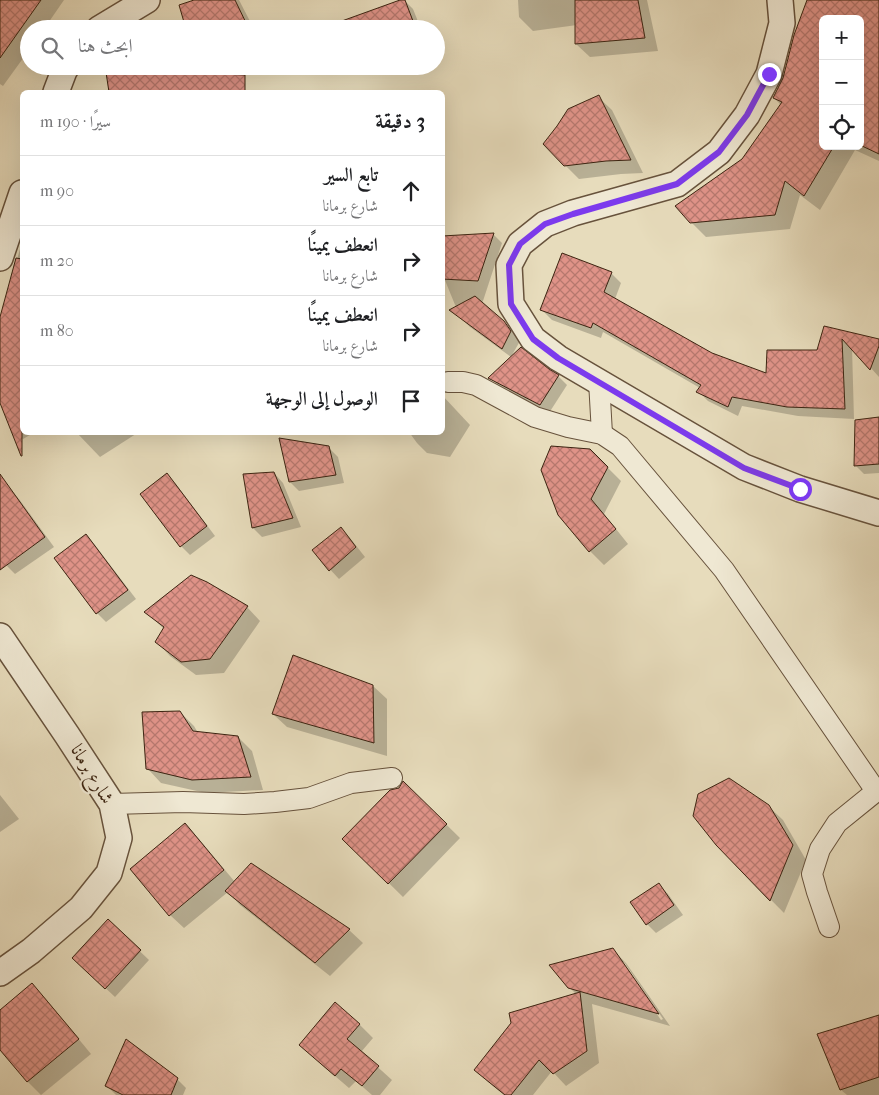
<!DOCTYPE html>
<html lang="ar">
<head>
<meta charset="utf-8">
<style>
  body { margin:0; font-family:"IM FELL French Canon",Amiri,serif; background:#f2f2f2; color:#202124; direction:rtl }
  .controls { position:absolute; right:15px; top:15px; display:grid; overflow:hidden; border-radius:8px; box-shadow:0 5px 20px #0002 }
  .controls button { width:45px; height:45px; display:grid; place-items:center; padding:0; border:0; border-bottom:1px solid #e0e0e0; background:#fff; color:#202124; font:25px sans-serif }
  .stop { position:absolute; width:15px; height:15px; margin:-11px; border:4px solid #7c3aed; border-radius:50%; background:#fff }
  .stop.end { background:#7c3aed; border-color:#fff; box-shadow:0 1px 5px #0008 }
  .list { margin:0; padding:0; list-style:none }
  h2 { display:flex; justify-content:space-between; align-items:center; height:65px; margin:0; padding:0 20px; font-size:21px }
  h2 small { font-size:16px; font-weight:400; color:#757577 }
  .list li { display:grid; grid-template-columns:32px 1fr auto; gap:15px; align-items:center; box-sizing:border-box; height:70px; padding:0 20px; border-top:1px solid #e0e0e0 }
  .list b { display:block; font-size:19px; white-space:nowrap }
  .list p { margin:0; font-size:16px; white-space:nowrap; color:#757577 }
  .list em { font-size:16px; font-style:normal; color:#757577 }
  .icon { flex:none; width:28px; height:28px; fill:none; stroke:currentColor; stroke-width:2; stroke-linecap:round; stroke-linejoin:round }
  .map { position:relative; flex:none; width:879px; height:1095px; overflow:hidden; direction:ltr }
  .search { position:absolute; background:#fff; box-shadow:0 5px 20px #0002; left:20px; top:20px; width:425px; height:55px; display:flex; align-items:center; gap:12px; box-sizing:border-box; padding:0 18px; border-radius:28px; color:#757577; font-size:19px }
  .panel { position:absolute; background:#fff; box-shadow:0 5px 20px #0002; left:20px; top:90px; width:425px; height:345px; border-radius:8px; direction:rtl }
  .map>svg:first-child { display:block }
  .shadow { fill:#0003; fill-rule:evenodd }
  .building { fill:url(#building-cross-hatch); stroke:#3c2411 }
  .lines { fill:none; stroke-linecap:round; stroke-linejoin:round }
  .minor-casing { stroke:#67523c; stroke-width:22 }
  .tertiary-casing { stroke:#67523c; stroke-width:28 }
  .minor { stroke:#efe8d3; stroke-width:20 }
  .tertiary { stroke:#efe8d3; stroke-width:25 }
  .route { stroke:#7c3aed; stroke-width:6 }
  .labels { text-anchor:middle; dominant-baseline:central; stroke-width:4.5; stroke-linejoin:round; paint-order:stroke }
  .street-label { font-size:19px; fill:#3c2411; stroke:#efe8d3 }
</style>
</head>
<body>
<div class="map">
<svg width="879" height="1095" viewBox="0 0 879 1095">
  <defs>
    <pattern id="building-cross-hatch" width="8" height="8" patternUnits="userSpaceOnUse" patternTransform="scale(1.25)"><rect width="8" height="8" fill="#df9388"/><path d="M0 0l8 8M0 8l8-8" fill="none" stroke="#b6786e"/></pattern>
  </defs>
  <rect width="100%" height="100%" fill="#e7dcbc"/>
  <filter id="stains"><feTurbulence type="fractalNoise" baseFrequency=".004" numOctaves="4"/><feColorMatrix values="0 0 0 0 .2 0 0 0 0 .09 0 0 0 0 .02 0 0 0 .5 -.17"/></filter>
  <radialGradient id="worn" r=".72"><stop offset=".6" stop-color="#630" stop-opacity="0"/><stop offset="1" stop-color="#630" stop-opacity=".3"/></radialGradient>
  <!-- shadow -->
  <g class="shadow">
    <path d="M0,0H64L44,29H29V50L3,86L0,84Z"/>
    <path d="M198,0H239L254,29H187Z"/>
    <path d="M404,0L413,9L421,29H352Z"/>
    <path d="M518,0H647L658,51L590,57L576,44L577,25L533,31L519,17Z"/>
    <path d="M808,0H879V161L855,150L820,210L800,195L790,229L706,237L691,222L743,160L781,105L774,98L784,78ZM823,19H860V146H823Z"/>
    <path d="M106,66H154L155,72L200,74L198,66H226L233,92H110Z"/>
    <path d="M598,97L612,110L643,173L621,174L579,179L565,165Z"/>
    <path d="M493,234L502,243L482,304L513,331L520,341L511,357L470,327L460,317L442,273Z"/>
    <path d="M20,249L22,250V342L13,339L0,326V322Z"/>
    <path d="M611,273L621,283L615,299L711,354L767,374L818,351L824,328L879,340V377L852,347L854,419L798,416L742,406L738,416L708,401L698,391L700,388L603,332L601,338L552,320L542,310Z"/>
    <path d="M22,367V432H35L23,439L11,427L0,400V368Z"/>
    <path d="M558,376L567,385L549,413L499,386L490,378Z"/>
    <path d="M442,395L470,425L450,457L427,453L417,443L409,432H442Z"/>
    <path d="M879,418V473L864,474L855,465Z"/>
    <path d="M76,432H139L100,457Z"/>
    <path d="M281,439L328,447L338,457L344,483L299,491L290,482Z"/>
    <path d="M607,467L621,481L604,514L628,544L604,565L590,551L559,514Z"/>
    <path d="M274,473L283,483L301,527L262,537L253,528Z"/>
    <path d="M167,475L176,484L215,536L190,555L181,546Z"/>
    <path d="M10,489L19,499L54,547L15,574L6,565L0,556V497Z"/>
    <path d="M341,529L350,538L365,557L339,579L313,551Z"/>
    <path d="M86,536L95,545L136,599L106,622L97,613Z"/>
    <path d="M247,607L260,621L224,673L196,675L170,656L157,642L164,629L146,612Z"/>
    <path d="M373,686L387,699V756L287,727L273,714Z"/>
    <path d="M180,712L194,726L198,733L238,737L252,751L263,790L206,793L161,783L148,769Z"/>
    <path d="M404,783L460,838L403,897L344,839L400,788Z"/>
    <path d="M0,795L19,819L0,832Z"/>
    <path d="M768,806L783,820L806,860L784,913L717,845Z"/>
    <path d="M185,825L199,839L235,882L251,865L349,930L363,943L330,976L240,905L228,892L184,928L170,915Z"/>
    <path d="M659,885L668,894L683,915L656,933L647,924Z"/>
    <path d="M108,921L149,960L115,997L83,967Z"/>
    <path d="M612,949L626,963L670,1026L592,1004L599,1063L566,1086L552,1071L533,1095H504L488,1082L476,1070L513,1023L576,994L569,987ZM621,962H624L663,1019L661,1020Z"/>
    <path d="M32,985L45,998L91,1054L41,1095L28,1082L0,1048V1011Z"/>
    <path d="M879,1016V1095H847L841,1090L818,1035Z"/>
    <path d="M359,1024L373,1038L361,1052L392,1080L380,1095H372L356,1081L349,1088L314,1058L300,1044Z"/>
    <path d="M177,1079L186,1088L183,1095H116L106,1085Z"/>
  </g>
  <!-- building -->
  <g class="building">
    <path d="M0,0H41L0,58Z"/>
    <path d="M194,0H235L249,29H186L179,5Z"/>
    <path d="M400,0H405L416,29H329L328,26Z"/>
    <path d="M575,0H638L645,38L575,44Z"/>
    <path d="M807,0H879V154L860,145V19H823V146H834L804,196L785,181L775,215L690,223L675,206L742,159L782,102L773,98L783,78L794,35Z"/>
    <path d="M105,66H145L146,71L245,75V92H109Z"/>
    <path d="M599,95L631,160L606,161L564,166L543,144L557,126L568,109Z"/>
    <path d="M494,233L478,281L442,279V236Z"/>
    <path d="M562,253L612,272L604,292L712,353L766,373L767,350H817L824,326L879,339V346L870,370L842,339L845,409L787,407L732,397L728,407L696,392L701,385L593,323L591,328L540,310Z"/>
    <path d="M16,258L22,259V456H21L0,403V317Z"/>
    <path d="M475,296L504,321L511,331L502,349L449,310Z"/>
    <path d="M521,347L549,369L559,375L540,405L488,378Z"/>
    <path d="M879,417V464L854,466L855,420Z"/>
    <path d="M279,438L329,446L336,475L289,482Z"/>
    <path d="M551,446L590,449L608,467L591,499L616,529L589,552L558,515L541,470Z"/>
    <path d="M274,472L293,518L252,528L243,474Z"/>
    <path d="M167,473L207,526L180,547L140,494Z"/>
    <path d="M0,474L45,537L0,570Z"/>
    <path d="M341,527L356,547L329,571L312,550Z"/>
    <path d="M86,534L128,590L96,614L54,558Z"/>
    <path d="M191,575L207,582L248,606L210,659L181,662L155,642L164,627L144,612Z"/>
    <path d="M293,655L373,685L374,743L272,714Z"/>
    <path d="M180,711L193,731L238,736L251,777L192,780L146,769L142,712Z"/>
    <path d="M729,778L769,805L793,845L770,901L716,845L693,816L698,794Z"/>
    <path d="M403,781L447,824L388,884L342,839L390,790L399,788Z"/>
    <path d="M185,823L224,870L169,916L130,869Z"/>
    <path d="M251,863L350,929L315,963L225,891Z"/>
    <path d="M659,883L674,905L646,925L630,902Z"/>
    <path d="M108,919L141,950L105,989L72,958Z"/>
    <path d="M613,948L659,1014L568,988L549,965Z"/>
    <path d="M32,983L79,1039L27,1082L0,1050V1010Z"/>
    <path d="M580,992L587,1051L553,1074L539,1060L511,1095H505L474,1070L511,1023L509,1013Z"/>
    <path d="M335,1002L360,1024L347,1039L379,1066L362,1086L341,1069L335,1076L299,1045Z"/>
    <path d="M879,1015V1077L840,1090L817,1034Z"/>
    <path d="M126,1039L178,1078L171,1095H123L105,1086Z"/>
  </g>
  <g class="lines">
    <defs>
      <g id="minor">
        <path d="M599,381L602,434"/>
        <path d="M448,382H463L476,385L535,417L568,427L602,434L620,446L724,570L876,791"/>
        <path d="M112,804L183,802L244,804L275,802L309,798L351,783L392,778"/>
        <path d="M829,927L817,892L812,874L820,849L837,823L879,789"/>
      </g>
      <g id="tertiary">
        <path d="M780,0L782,23L769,74L747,115L719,152L677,184L573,213L545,224L520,244L509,265L511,304L533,339L558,358L744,467L800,489L879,513"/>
        <path d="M99,29L147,0"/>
        <path d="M56,92L64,71L67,66"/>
        <path d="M0,258L22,193"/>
        <path d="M0,636L67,735L112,804L119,838L109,873L81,908L31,951L0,973"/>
      </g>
    </defs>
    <!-- minor casing -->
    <use href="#minor" class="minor-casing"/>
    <!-- tertiary casing -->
    <use href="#tertiary" class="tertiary-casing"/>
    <!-- minor -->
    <use href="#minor" class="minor"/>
    <!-- tertiary -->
    <use href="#tertiary" class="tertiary"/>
  </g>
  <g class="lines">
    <!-- route -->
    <path class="route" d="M769,74L747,115L719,152L677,184L573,214L545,224L520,244L509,265L511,304L533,339L558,358L744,468L800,489"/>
  </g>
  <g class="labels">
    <!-- street labels -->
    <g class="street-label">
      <text transform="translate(92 774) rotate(59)">شارع برمانا</text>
    </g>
  </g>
  <rect width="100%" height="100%" filter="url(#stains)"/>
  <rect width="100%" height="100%" fill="url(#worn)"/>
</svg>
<div class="controls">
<button>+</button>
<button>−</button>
<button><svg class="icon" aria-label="locate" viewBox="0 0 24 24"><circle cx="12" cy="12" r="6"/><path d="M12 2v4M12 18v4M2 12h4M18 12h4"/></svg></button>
</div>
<div class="stop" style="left:800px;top:489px"></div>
<div class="stop end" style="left:769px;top:74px"></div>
<div class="search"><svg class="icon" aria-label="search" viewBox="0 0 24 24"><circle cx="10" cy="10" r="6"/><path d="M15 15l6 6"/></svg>ابحث هنا</div>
<section class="panel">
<h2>3 دقيقة<small>سيرًا · 190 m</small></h2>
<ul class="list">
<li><svg class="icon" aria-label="ahead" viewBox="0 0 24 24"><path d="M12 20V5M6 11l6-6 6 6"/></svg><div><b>تابع السير</b><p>شارع برمانا</p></div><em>90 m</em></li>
<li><svg class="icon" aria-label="right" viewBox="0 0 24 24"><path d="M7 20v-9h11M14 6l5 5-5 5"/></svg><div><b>انعطف يمينًا</b><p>شارع برمانا</p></div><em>20 m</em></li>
<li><svg class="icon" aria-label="right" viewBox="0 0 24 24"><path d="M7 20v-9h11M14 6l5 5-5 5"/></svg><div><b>انعطف يمينًا</b><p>شارع برمانا</p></div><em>80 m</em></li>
<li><svg class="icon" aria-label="arrive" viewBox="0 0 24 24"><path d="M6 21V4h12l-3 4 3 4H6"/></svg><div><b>الوصول إلى الوجهة</b></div></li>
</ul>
</section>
</div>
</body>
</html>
